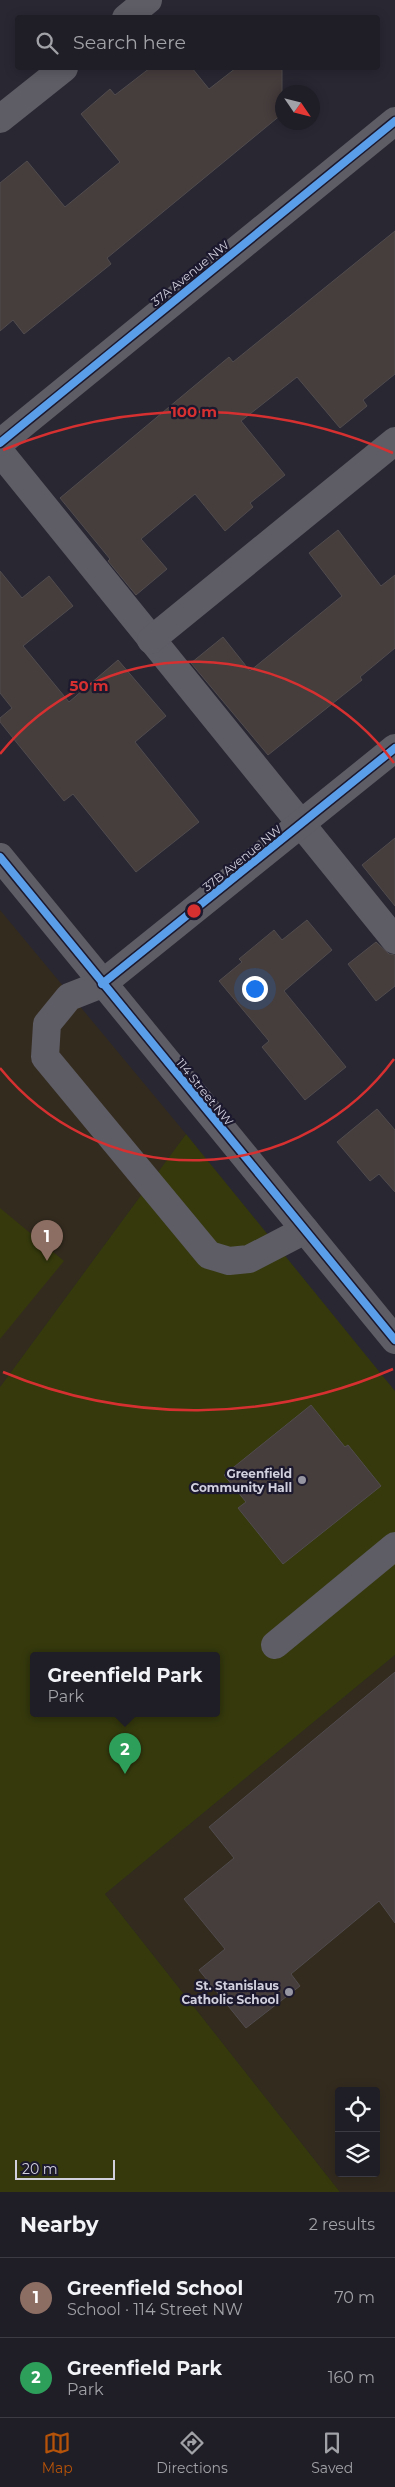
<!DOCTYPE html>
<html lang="en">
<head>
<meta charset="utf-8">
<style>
  body { margin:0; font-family:Montserrat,sans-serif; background:#2c2a32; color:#f1f3f6 }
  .controls { position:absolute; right:15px; bottom:15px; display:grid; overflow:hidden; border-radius:5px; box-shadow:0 2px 12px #0003 }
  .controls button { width:45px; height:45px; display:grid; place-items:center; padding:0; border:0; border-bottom:1px solid #3c3b43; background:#1f1d26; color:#f1f3f6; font:25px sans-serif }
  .compass { position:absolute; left:275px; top:85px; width:45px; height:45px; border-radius:50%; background:#1f1d26; box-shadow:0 2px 12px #0003; rotate:125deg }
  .scale { position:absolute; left:15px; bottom:12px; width:100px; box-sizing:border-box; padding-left:5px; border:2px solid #d1d0de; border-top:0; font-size:14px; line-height:18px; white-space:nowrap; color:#d1d0de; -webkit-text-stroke:4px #1c182d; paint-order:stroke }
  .you { position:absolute; left:254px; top:988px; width:18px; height:18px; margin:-12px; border:4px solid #fff; border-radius:50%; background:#1a73e8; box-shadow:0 0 0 8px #1a73e833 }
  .badge { display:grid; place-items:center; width:32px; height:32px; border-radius:50%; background:#b45309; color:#fff; font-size:16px; font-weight:700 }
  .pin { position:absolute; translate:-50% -41px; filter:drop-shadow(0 1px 2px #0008) }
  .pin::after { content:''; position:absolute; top:26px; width:18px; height:15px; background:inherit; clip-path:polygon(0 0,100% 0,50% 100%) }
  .popup { position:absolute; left:30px; top:1652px; width:190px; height:65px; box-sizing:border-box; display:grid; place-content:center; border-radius:5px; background:#1f1d26; filter:drop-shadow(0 1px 4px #0005); font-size:16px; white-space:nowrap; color:#a1a2a7 }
  .popup b { font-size:19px; color:#f1f3f6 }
  .popup::after { content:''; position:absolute; left:50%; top:100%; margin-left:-10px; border:10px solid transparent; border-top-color:#1f1d26 }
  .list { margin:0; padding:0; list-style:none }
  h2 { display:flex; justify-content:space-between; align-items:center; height:65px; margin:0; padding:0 20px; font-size:21px }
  h2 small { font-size:16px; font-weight:400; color:#a1a2a7 }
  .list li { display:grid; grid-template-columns:32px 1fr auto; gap:15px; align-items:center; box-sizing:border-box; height:80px; padding:0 20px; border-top:1px solid #3c3b43 }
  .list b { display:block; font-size:19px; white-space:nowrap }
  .list p { margin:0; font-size:16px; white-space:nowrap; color:#a1a2a7 }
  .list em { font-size:16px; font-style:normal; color:#a1a2a7 }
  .icon { flex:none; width:28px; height:28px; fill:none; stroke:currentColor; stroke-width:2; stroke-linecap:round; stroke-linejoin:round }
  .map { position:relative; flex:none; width:395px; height:2192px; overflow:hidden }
  .search { position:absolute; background:#1f1d26; box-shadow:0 2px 12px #0003; left:15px; right:15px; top:15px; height:55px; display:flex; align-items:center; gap:12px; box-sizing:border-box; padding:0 18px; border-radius:5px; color:#a1a2a7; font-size:19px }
  .sheet { height:225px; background:#1f1d26 }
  nav { display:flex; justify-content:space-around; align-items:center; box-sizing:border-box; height:70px; border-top:1px solid #3c3b43; background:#1f1d26; font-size:14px; color:#a1a2a7 }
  nav a { display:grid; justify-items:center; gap:2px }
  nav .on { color:#b45309 }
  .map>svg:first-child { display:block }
  .education { fill:#332b1e; fill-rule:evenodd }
  .green { fill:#35390c; fill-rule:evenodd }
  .building { fill:#463d3d; stroke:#514c4e }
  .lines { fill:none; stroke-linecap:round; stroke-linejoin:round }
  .minor { stroke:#5e5c65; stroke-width:28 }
  .cycleway-casing { stroke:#1c182d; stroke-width:11 }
  .cycleway { stroke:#5a9eea; stroke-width:8 }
  .ring { fill:none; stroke:#d63031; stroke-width:2.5 }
  .poi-dot { fill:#9695a2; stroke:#1c182d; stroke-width:2 }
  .labels { text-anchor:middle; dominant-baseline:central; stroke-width:4.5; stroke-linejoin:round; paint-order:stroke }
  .street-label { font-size:12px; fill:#d1d0de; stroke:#1c182d }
  .poi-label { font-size:12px; font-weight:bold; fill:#d1d0de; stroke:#1c182d; text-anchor:end }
  .centre { fill:#d63031; stroke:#1c182d; stroke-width:2.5 }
  .ring-label { font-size:15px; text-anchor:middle; font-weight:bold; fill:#d63031; stroke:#1c182d; stroke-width:4.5; stroke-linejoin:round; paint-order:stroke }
</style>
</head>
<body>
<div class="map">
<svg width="395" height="2192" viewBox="0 0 395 2192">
  <rect width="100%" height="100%" fill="#292732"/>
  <!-- education -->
  <g class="education">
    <path d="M0,910L186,1134L0,1387Z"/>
    <path d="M395,1655V2192H340L105,1894ZM339,2091H376V2173H339Z"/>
  </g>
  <!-- green -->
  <g class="green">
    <path d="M186,1134L395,1391V1655L105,1894L340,2192H0V1387ZM34,1655H216V1713H34Z"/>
    <path d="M0,1208L64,1261L0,1339Z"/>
  </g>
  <!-- building -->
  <g class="building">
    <path d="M150,68H192L209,89L236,68H282V114L107,258L111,264L24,334L13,320L0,331V183L27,161L65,207L120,162L81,114L110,89L115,95Z"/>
    <path d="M395,231V374L363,400L367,406L340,428L297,377L241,421L285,475L250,503L253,507L225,531L195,494L141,539L167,569L136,595L108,561L110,559L60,498L229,357L233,362Z"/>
    <path d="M338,530L381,586L395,575V648L360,677L362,680L268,755L191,663L223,637L250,671L342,596L309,553Z"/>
    <path d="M0,571L22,598L49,576L73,606L23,646L69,702L118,660L166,716L135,742L199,822L136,872L73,794L64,801L0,722V718L12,708L0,693Z"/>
    <path d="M395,838V906L362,865Z"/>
    <path d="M307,920L332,950L284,991L346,1067L305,1100L262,1047L269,1041L219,981L242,962L239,959L274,930L282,940Z"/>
    <path d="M376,942L389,954L395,955V986L376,1001L348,964Z"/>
    <path d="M377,1109L395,1130V1192L379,1174L370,1181L337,1142Z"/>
    <path d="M311,1405L345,1447L348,1445L381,1486L283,1564L238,1508L246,1502L224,1475Z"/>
    <path d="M395,1672V1923L379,1901L291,1974L300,1986L246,2028L199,1970L225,1949L184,1899L234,1858L209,1827Z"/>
  </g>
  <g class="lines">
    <!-- minor -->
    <g class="minor">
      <path d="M126,18L148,0"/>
      <path d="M0,119L64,68"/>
      <path d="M0,443L395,121"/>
      <path d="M0,452L395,940"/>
      <path d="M151,640L395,441"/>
      <path d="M0,857L395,1340"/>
      <path d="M305,1230L249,1259L229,1261L209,1255L45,1057L47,1024L69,997L102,984L395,748"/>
      <path d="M275,1645L395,1546"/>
    </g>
    <defs>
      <g id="cycleway">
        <path d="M0,443L395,121"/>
        <path d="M0,857L395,1340"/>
        <path d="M102,984L395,748"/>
      </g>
    </defs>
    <!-- cycleway casing -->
    <use href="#cycleway" class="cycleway-casing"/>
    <!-- cycleway -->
    <use href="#cycleway" class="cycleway"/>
  </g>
  <!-- distance rings -->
  <g class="ring">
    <path d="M394 1059A249 249 0 0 1 0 1068M0 754A249 249 0 0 1 394 763"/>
    <path d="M393 1369A499 499 0 0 1 3 1372M3 450A499 499 0 0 1 393 453"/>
  </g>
  <!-- markers -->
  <g class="poi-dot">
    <circle cx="302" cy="1480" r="5"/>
    <circle cx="289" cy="1992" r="5"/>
  </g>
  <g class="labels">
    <!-- street labels -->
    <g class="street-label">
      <text transform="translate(190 273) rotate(-39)">37A Avenue NW</text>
      <text transform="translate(242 858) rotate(-39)">37B Avenue NW</text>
      <text transform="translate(205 1092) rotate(51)">114 Street NW</text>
    </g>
    <!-- poi labels -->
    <g class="poi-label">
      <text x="292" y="1473">Greenfield<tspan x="292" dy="14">Community Hall</tspan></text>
      <text x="279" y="1985">St. Stanislaus<tspan x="279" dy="14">Catholic School</tspan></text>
    </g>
  </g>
  <circle cx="194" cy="911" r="8" class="centre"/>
  <g class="ring-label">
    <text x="194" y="417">100 m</text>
    <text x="89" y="691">50 m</text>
  </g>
</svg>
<div class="controls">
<button><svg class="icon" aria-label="locate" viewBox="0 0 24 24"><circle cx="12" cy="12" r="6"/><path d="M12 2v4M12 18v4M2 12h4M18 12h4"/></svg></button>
<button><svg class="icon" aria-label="layers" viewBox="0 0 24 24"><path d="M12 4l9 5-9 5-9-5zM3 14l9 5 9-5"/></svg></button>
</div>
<svg class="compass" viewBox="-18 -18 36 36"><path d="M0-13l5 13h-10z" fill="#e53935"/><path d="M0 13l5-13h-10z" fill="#a1a2a7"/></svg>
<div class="scale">20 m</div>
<div class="you"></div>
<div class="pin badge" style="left:47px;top:1261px;background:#8d6e63">1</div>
<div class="pin badge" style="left:125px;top:1774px;background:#2e9e5b">2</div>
<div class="popup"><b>Greenfield Park</b>Park</div>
<div class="search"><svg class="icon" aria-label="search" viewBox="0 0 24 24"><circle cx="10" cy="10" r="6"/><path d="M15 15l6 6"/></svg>Search here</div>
</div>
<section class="sheet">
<h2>Nearby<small>2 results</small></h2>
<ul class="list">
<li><span class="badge" style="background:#8d6e63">1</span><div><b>Greenfield School</b><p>School · 114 Street NW</p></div><em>70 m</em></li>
<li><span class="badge" style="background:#2e9e5b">2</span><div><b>Greenfield Park</b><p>Park</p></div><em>160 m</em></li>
</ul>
</section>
<nav>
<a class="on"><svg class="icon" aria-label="map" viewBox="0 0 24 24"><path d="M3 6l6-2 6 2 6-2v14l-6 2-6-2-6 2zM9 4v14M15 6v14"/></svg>Map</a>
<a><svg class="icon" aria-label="directions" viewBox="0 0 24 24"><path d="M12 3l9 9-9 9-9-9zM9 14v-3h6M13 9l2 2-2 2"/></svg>Directions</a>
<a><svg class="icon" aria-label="saved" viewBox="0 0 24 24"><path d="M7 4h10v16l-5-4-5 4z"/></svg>Saved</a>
</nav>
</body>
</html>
